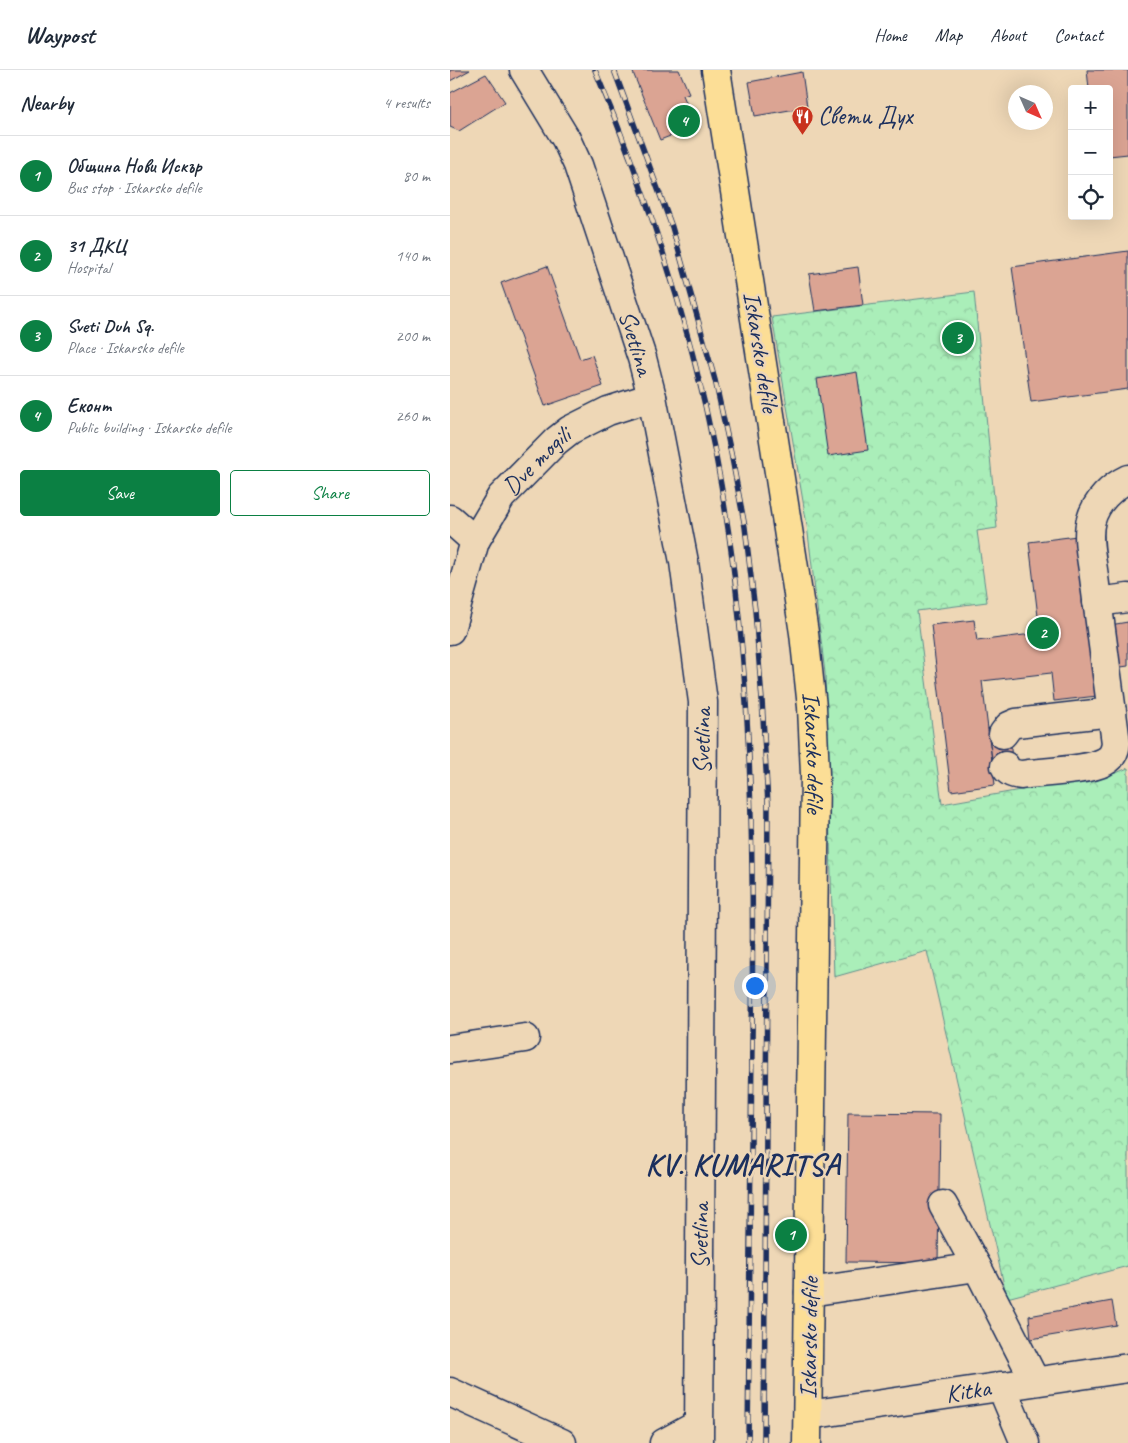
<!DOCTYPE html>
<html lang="en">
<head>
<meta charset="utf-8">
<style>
  body { margin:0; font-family:Caveat,sans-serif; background:#f2f2f3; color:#1f2937 }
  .controls { position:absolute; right:15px; top:15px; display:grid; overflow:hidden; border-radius:5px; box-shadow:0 5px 20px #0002 }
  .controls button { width:45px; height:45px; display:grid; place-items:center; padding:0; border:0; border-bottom:1px solid #e0e1e3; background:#fff; color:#1f2937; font:25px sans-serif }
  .compass { position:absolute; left:558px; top:15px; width:45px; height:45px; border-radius:50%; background:#fff; box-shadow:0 5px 20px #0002; rotate:135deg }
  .you { position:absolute; left:304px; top:915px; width:18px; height:18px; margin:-12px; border:4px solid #fff; border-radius:50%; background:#1a73e8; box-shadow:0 0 0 8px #1a73e833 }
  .badge { display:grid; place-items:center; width:32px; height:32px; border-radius:50%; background:#0b8043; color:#fff; font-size:16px; font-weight:700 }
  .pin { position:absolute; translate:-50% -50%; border:2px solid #fff; box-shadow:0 1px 5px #0006 }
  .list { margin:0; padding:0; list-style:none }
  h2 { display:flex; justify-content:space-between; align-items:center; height:65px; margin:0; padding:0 20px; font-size:21px }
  h2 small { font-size:16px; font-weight:400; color:#747a83 }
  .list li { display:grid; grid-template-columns:32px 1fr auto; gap:15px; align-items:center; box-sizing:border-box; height:80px; padding:0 20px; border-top:1px solid #e0e1e3 }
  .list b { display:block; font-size:19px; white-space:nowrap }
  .list p { margin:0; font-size:16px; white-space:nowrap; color:#747a83 }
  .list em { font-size:16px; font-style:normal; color:#747a83 }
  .actions { display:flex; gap:10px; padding:15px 20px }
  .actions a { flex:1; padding:11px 0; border:1px solid #0b8043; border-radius:5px; text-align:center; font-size:18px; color:#0b8043 }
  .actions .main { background:#0b8043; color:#fff }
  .icon { flex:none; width:28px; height:28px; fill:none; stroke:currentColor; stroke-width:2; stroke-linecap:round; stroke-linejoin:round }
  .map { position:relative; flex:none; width:678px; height:1373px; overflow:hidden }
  header { display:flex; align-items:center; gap:30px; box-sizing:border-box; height:70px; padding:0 25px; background:#fff; border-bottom:1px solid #e0e1e3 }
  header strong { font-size:24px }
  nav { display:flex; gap:28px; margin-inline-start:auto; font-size:18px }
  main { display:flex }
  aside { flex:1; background:#fff }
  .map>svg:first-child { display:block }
  .park { fill:url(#park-crowns); stroke:#628e8c }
  .building { fill:#dba493; stroke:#1b2f5e }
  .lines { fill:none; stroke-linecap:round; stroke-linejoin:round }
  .minor-casing { stroke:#1b2f5e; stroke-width:31 }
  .major-casing { stroke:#1b2f5e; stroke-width:31 }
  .minor { stroke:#eed7b6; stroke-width:28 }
  .major { stroke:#fcde96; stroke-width:28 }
  .rail-casing { stroke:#1b2f5e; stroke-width:5.5 }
  .rail { stroke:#eed7b6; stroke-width:4; stroke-dasharray:11; stroke-linecap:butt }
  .labels { text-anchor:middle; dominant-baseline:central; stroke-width:5; stroke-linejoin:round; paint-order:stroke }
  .poi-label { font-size:25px; fill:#1b2f5e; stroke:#eed7b6; text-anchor:start }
  .street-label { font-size:25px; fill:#1b2f5e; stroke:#eed7b6 }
  .district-label { font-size:30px; font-weight:bold; letter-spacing:1px; fill:#1b2f5e; stroke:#eed7b6 }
</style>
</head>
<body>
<header>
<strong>Waypost</strong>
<nav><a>Home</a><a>Map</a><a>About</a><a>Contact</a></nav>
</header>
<main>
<aside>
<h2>Nearby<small>4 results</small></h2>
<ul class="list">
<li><span class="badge">1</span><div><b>Община Нови Искър</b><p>Bus stop · Iskarsko defile</p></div><em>80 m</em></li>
<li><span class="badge">2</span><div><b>31 ДКЦ</b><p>Hospital</p></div><em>140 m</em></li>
<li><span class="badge">3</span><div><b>Sveti Duh Sq.</b><p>Place · Iskarsko defile</p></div><em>200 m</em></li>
<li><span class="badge">4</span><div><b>Еконт</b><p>Public building · Iskarsko defile</p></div><em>260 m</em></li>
</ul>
<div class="actions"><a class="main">Save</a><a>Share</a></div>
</aside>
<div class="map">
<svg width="678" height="1373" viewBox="0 0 678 1373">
  <defs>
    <pattern id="park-crowns" width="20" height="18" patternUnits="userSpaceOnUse" patternTransform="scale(1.25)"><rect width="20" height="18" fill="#aaeeb9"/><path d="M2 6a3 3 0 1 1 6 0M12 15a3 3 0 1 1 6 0" fill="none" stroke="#92cca1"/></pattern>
  </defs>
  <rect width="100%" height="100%" fill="#eed7b6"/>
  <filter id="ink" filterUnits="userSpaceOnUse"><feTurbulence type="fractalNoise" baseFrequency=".02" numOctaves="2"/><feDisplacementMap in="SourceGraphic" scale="10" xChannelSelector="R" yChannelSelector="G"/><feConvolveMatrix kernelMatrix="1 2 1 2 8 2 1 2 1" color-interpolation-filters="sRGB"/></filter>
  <g filter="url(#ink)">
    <!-- park -->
    <path class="park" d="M524,222L547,458L527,461L537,532L467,541L492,734L666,703L678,698V1196L557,1228L477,881L384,907L375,603L357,455L322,247Z"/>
    <!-- building -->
    <g class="building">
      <path d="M0,0H20L0,11Z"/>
      <path d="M182,0H229L239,23L233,25L246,56L210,70Z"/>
      <path d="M637,0H678V84L659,86V19H639Z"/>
      <path d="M352,2L357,37L305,46L299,12Z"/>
      <path d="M36,4L55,32L9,61L0,57V23Z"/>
      <path d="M678,181V319L581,332L562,197Z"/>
      <path d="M97,196L130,289L142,285L153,316L95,336L51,213Z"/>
      <path d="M408,197L413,235L365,241L359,204Z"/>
      <path d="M407,302L418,380L378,386L367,309Z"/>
      <path d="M627,466L647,626L604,631L601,603L532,611L545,715L501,721L481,555L524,550L527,571L590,563L579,472Z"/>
      <path d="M678,552V596L664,598L660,555Z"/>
      <path d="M538,658L560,667L562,691L544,704Z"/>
      <path d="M398,1043L490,1044L488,1193L396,1192Z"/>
      <path d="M662,1231L666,1255L581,1269L579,1246Z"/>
    </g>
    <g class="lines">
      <defs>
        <g id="minor">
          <path d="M74,0L116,69L128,95L192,288L202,327L234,492L253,632L249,1373"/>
          <path d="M0,449L25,471L0,560"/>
          <path id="s1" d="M25,471L51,427L106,371L120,360L158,341L202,327"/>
          <path d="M647,532L678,528"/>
          <path d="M553,664L559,656L566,653L662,642"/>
          <path d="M555,696C558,703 564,704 571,705C591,702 637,701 654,692C662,688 665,682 666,673C659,618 651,562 644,507C642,490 636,467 641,450C646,432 661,417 678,409"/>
          <path d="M0,979L75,968"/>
          <path d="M493,1135L527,1197"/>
          <path d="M359,1222L527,1197L585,1311"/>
          <path d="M551,1316L575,1373"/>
          <path d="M0,1322L112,1373"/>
          <path d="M358,1345L678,1298"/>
          <path d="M214,1373L249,1354"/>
        </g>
        <g id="major">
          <path id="s2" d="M266,0L342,485L354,563L362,637L365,704L357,1373"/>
        </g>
      </defs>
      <!-- minor casing -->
      <use href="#minor" class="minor-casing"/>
      <!-- major casing -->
      <use href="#major" class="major-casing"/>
      <!-- minor -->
      <use href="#minor" class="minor"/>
      <!-- major -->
      <use href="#major" class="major"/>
      <defs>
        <g id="rail">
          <path d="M145,0C198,125 240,254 266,387C303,581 304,777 302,974C301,1107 300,1240 298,1373"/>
          <path d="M164,0L222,157L265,310L281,383L295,457L305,540L312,630L318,734L314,1373"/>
        </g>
      </defs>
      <!-- rail casing -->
      <use href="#rail" class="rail-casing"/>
      <!-- rail -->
      <use href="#rail" class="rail"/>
    </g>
  </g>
  <!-- icons -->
  <defs>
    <symbol id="restaurant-pin" viewBox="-11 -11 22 30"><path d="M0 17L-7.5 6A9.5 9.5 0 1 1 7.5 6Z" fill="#c8321e" stroke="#eed7b6"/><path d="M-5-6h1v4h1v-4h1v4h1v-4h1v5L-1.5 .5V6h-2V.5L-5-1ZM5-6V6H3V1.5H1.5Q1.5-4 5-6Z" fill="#fff"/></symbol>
  </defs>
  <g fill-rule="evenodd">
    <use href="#restaurant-pin" x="340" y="34" width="25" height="34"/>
  </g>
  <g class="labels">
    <!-- poi labels -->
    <g class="poi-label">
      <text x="368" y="46">Свети Дух</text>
    </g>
    <!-- street labels -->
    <g class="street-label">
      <text transform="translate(186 273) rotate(73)">Svetlina</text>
      <text transform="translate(311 282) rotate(81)">Iskarsko defile</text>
      <text stroke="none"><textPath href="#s1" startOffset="102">Dve mogili</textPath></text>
      <text transform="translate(252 671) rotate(-90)">Svetlina</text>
      <text stroke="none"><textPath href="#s2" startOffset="690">Iskarsko defile</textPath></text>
      <text transform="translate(250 1166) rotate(-90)">Svetlina</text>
      <text transform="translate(359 1268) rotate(-89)">Iskarsko defile</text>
      <text transform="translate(518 1321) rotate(-9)">Kitka</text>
    </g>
    <!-- district labels -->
    <g class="district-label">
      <text x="293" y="1095">KV. KUMARITSA</text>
    </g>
  </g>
</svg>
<div class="controls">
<button>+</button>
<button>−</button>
<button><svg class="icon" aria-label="locate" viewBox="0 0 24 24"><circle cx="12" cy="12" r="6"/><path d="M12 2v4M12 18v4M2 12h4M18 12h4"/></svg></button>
</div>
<svg class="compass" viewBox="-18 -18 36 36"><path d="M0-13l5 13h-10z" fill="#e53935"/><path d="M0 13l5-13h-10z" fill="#747a83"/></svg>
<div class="you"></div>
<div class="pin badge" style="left:341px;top:1165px">1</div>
<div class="pin badge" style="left:593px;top:563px">2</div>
<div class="pin badge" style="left:508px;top:268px">3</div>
<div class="pin badge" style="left:234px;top:51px">4</div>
</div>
</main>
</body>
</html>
